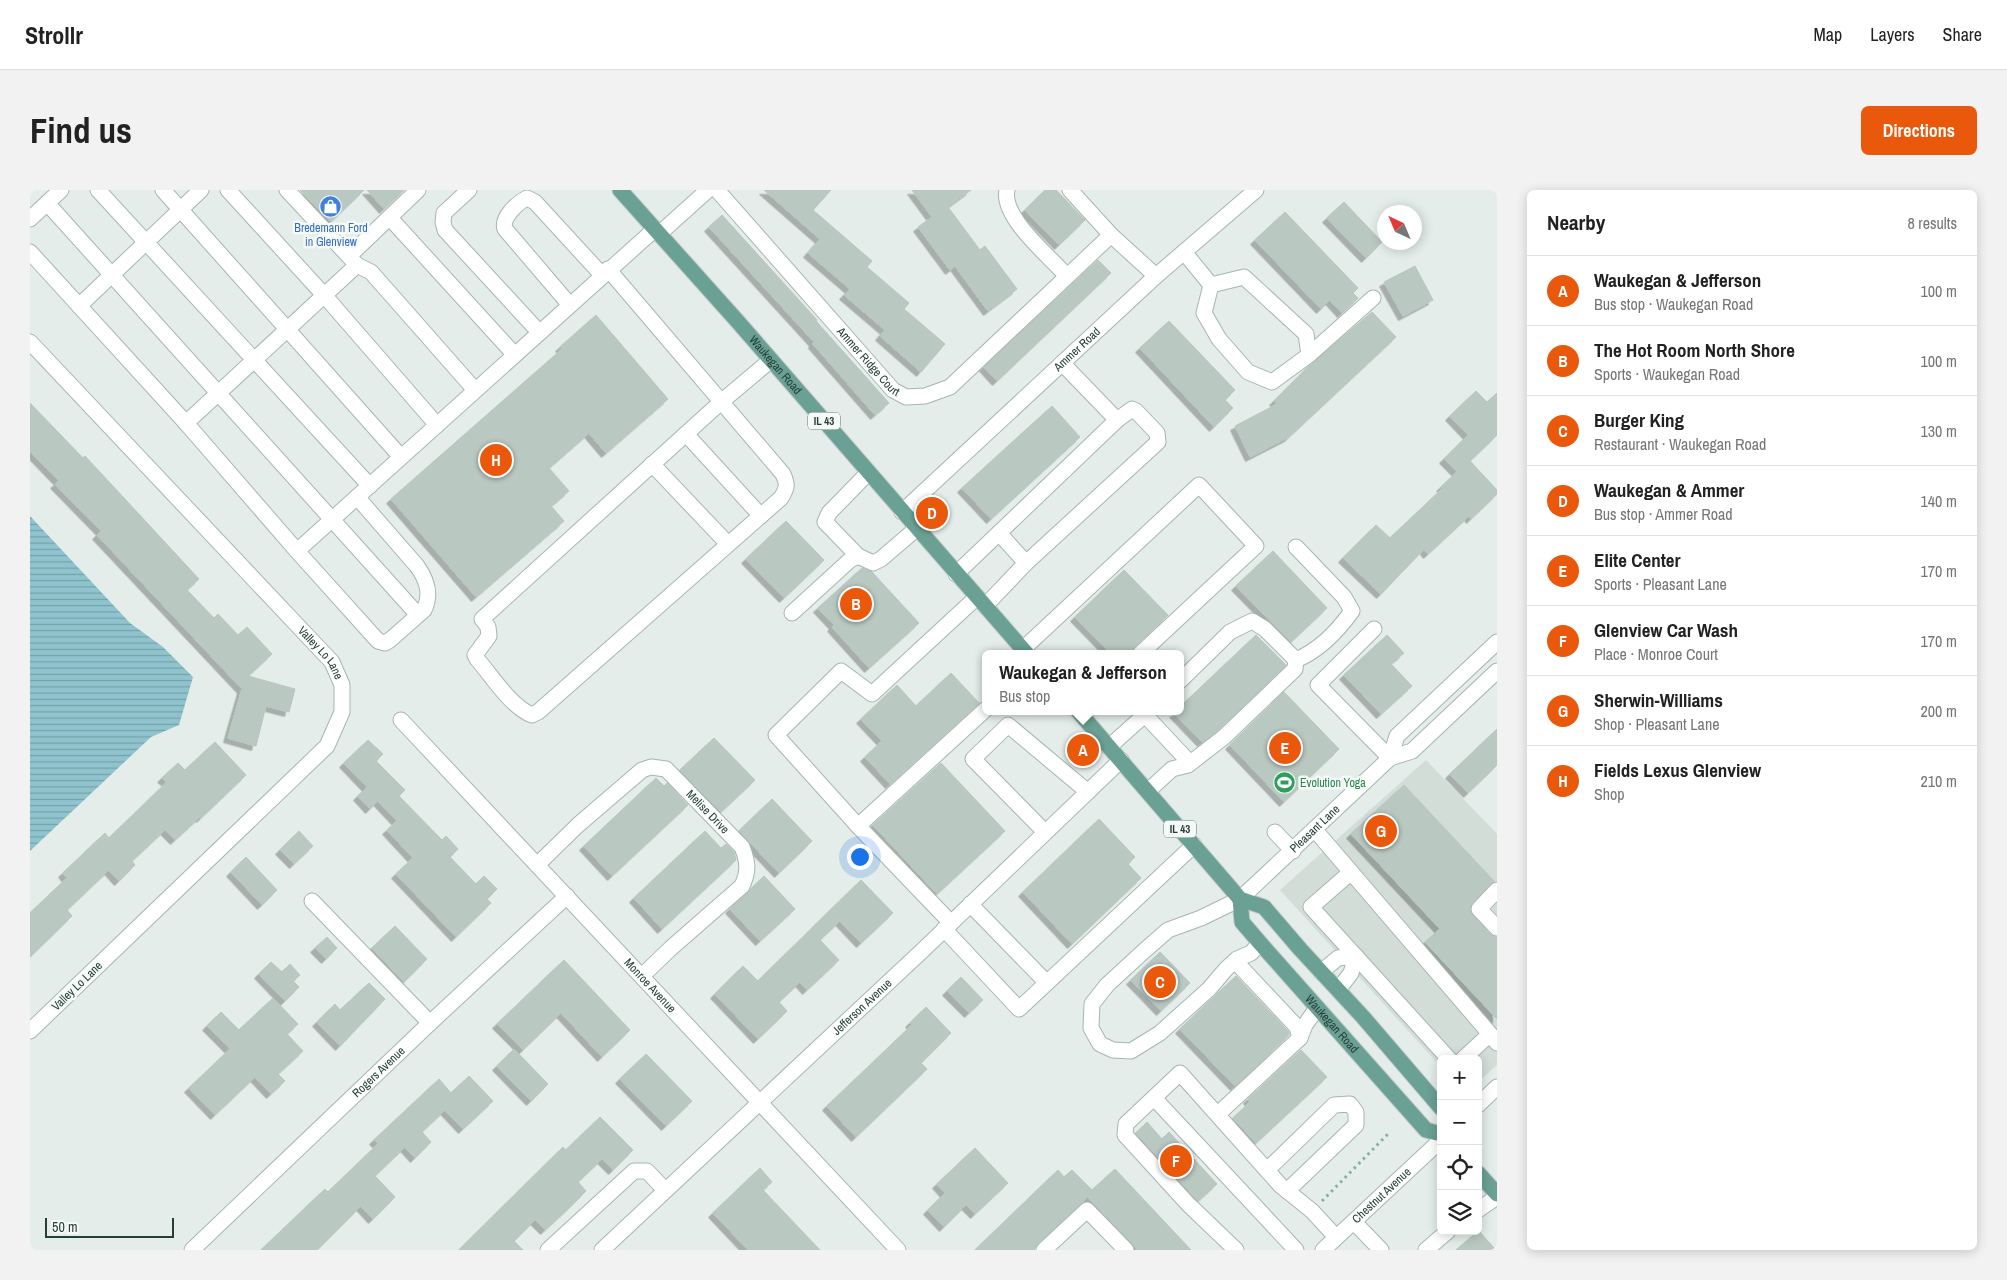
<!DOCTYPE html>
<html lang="en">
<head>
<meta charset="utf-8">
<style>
  body { margin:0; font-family:"Archivo Narrow",sans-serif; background:#f2f2f2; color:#222 }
  .controls { position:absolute; right:15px; bottom:15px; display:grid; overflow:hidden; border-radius:8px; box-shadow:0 2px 12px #0003 }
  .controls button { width:45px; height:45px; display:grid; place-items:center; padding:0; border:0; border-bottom:1px solid #e0e0e0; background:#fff; color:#222; font:25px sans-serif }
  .compass { position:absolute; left:1347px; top:15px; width:45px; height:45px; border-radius:50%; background:#fff; box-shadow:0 2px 12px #0003; rotate:316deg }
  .scale { position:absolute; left:15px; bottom:12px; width:129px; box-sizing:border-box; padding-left:5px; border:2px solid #243e38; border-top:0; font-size:14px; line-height:18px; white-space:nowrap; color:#243e38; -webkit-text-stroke:4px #f5f9f7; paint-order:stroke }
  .you { position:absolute; left:829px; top:666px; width:18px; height:18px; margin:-12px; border:4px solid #fff; border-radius:50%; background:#1a73e8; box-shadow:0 0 0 8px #1a73e833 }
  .badge { display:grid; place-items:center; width:32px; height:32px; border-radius:50%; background:#ea580c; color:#fff; font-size:16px; font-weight:700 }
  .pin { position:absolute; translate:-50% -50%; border:2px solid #fff; box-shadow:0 1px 5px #0006 }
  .popup { position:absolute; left:952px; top:460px; width:202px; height:65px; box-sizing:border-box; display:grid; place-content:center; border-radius:8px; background:#fff; filter:drop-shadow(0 1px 4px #0005); font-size:16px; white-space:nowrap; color:#767676 }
  .popup b { font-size:19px; color:#222 }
  .popup::after { content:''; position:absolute; left:50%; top:100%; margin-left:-10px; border:10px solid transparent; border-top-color:#fff }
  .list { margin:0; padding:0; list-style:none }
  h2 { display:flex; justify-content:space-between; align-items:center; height:65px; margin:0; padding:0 20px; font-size:21px }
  h2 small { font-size:16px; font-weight:400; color:#767676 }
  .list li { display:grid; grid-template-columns:32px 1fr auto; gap:15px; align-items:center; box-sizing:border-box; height:70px; padding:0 20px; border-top:1px solid #e0e0e0 }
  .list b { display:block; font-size:19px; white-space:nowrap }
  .list p { margin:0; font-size:16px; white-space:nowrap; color:#767676 }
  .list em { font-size:16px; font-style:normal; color:#767676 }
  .icon { flex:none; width:28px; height:28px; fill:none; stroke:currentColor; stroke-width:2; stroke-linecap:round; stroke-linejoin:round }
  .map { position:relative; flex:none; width:1467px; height:1060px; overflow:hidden; border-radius:8px }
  header { display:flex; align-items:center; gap:30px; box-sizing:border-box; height:70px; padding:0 25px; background:#fff; border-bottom:1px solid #e0e0e0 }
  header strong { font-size:24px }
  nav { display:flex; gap:28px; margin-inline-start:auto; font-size:18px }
  .intro { display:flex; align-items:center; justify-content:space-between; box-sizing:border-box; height:120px; padding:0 30px }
  h1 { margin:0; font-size:35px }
  .button { padding:12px 22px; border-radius:8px; background:#ea580c; color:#fff; font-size:18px; font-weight:700 }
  main { display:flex; gap:30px; padding:0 30px }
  aside { flex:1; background:#fff; border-radius:8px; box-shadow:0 2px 12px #0003 }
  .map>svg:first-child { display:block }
  .built { fill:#d2ddd8 }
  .water { fill:url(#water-rules) }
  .building { fill:#bac8c2; stroke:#b7c6c0; filter:url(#shadow) }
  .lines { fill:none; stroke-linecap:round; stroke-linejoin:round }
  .minor-casing { stroke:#a7b5b0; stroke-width:17 }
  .major-casing { stroke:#c2c9c7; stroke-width:17 }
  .path { stroke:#86afa3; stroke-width:3; stroke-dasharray:2.5 4; stroke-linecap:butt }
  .minor { stroke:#fff; stroke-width:15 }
  .major { stroke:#6ba094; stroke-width:15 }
  .labels { text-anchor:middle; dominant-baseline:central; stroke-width:5; stroke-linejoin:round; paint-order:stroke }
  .shield { fill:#f5f9f7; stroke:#637671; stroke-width:1 }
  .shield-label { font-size:11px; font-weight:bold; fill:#243e38 }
  .shop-label { font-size:12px; fill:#366cbe; stroke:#f5f9f7 }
  .street-label { font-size:12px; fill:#243e38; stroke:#f5f9f7 }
  .leisure-label { font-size:12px; fill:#27864d; stroke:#f5f9f7; text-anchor:start }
</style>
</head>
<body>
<header>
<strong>Strollr</strong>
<nav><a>Map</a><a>Layers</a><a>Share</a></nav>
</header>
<div class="intro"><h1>Find us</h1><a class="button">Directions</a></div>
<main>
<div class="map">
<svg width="1467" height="1060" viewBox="0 0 1467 1060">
  <defs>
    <pattern id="water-rules" width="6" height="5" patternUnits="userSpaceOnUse" patternTransform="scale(1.25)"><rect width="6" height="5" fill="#8fc4cf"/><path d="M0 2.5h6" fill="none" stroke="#75a1a9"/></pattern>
    <filter id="shadow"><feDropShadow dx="-4.5" dy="4.5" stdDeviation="0" flood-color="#0004"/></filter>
  </defs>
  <rect width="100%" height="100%" fill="#e4ede9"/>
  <!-- built -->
  <path class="built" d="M1396,570L1467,644V875L1448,892V869H1411V877L1250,700Z"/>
  <!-- water -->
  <path class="water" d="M0,326L100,433L133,457L163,487L149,535L121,547L0,661Z"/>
  <!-- building -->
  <g class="building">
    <path d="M270,0H334L301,32Z"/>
    <path d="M337,0H374L354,19Z"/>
    <path d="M734,0H801L783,20L842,71L837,77L879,113L874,119L915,154L891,182L850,146L855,140L814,105L820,99L778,63L790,49Z"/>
    <path d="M882,0H941L918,17L950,60L955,56L987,99L958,121L925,76L920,80L888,37L902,27Z"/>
    <path d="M1015,0H1026L1055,30L1029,55L995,20Z"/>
    <path d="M1314,12L1352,52L1336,68L1297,28Z"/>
    <path d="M1255,22L1328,98L1323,103L1328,108L1312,123L1300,110L1291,119L1225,50Z"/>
    <path d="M692,25L787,130L786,131L859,213L845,225L783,154L784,152L679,37Z"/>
    <path d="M1068,70L1081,83L967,191L954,177Z"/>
    <path d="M1385,76L1403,110L1373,126L1354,92Z"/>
    <path d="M1342,122L1366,147L1259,247L1220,267L1205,236L1247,214L1244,211L1278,177Z"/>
    <path d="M566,125L638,209L576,263L559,243L519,278L539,301L521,316L534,331L446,407L361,309L532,159L530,157Z"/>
    <path d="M1139,131L1205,200L1195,210L1203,218L1184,237L1110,158Z"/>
    <path d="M1446,201L1457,212L1467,203V245L1440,271L1467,300V304L1441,329L1439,326L1398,364L1394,359L1351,404L1313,368L1346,335L1360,348L1413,298L1411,297L1427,282L1414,269L1438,245L1420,226Z"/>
    <path d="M0,213L53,268L55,266L69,281L169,389L157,400L184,428L188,424L208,445L217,437L242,464L218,486L265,499L259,522L236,516L226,556L198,548L212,499L67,345L71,341L25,294L29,291L0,261Z"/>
    <path d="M1022,216L1050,247L961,329L932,298Z"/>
    <path d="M756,331L794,370L754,408L716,369Z"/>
    <path d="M1243,361L1297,418L1261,452L1206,396Z"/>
    <path d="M832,378L842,382L889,433L839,478L802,437L804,435L788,418Z"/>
    <path d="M1094,380L1138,425L1104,457L1101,464H1081L1045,427Z"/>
    <path d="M1226,445L1256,475L1188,540L1172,552L1144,523L1150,521V517Z"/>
    <path d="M1357,445L1374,463L1361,474L1382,496L1351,524L1314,485Z"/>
    <path d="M921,483L949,513L860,594L835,567L852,551L831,529L867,495L886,516Z"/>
    <path d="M1254,502L1309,559L1254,612L1200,555Z"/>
    <path d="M1467,539V575L1438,603L1420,584Z"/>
    <path d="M684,548L725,590L691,622L650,580Z"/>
    <path d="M338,550L353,564L346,571L375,600L369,606L412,650L416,646L428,659L420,667L446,694L454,686L467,699L457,709L461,713L426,747L366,684L383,668L357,640L367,631L348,611L340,619L328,606L337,597L314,573Z"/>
    <path d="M185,552L216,585L171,628L170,627L145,650L135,640L102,671L105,675L89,691L79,680L37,720L42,726L0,767V723L37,688L33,683L75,643L79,648L137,592L132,588L148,573L155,580Z"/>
    <path d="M911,573L975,641L907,704L843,635Z"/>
    <path d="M626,588L634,596L637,593L658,615L582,686L554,656Z"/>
    <path d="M1374,595L1464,691L1442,713L1440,721L1460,744L1467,747V829L1395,752L1410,739L1321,644Z"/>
    <path d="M742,609L782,651L749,683L709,641Z"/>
    <path d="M1069,629L1105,667L1098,674L1111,688L1042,754L993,702Z"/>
    <path d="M269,641L283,656L264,674L250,660Z"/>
    <path d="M675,641L691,658L696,654L704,662L706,670L632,739L604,708Z"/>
    <path d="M216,667L247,700L232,715L201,682Z"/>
    <path d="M734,686L765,719L730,751L700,719Z"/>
    <path d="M831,690L863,723L831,753L810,731L790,750L809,770L777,800L770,792L749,812L757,821L728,849L685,804L713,776L728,791Z"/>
    <path d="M365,736L397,769L374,792L342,758Z"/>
    <path d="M297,747L307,758L296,769L285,758Z"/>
    <path d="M1130,762L1160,793L1131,821L1101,790Z"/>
    <path d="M534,770L600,840L572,867L531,823L493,860L467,834Z"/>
    <path d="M241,772L252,782L260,774L270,785L263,791L269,797L255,811L229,784Z"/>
    <path d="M1206,786L1259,842V845L1205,896L1150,839Z"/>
    <path d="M931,787L953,810L939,823L917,801Z"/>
    <path d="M339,793L355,809L310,856L287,832L305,814L310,820Z"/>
    <path d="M243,808L268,834L257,844L273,861L248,884L255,891L241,904L225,887L185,925L159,898L200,859L177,836L191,822L209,840Z"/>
    <path d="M896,817L921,843L891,873L897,879L826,947L797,916L882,835L880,833Z"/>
    <path d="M484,859L518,894L501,911L467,876Z"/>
    <path d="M1271,860L1297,887L1226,953L1203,928L1220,912L1218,909Z"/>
    <path d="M616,864L662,911L636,936L590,889Z"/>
    <path d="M439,886L463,911L433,939L415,920L392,942L401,952L385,968L375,957L345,986L365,1007L343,1029L331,1016L287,1060H231L295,999L298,1002L348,954L344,950L409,889L421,903Z"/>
    <path d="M570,927L603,960L583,980L572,969L548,992L556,1001L540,1017L515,1040L505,1030L484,1051L493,1060H429L533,957L536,960Z"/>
    <path d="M1117,932L1132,949L1139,942L1187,994L1168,1011L1106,943Z"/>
    <path d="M945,958L978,993L945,1024L936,1015L914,1037L898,1020L915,1003L907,994Z"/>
    <path d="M730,978L742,992L733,1000L790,1060H718L683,1023Z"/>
    <path d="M1085,979L1161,1060H1107L1058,1007L1008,1053L1004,1060H945L1028,980L1034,987L1042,980L1062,1000Z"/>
    <path d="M1448,1040L1466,1060H1426L1448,1041Z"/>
  </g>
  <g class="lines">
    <defs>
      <g id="minor">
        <path d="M68,0L340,296"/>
        <path d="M133,0L371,267"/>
        <path d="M198,0L294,105L407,235"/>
        <path d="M257,0L327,75L341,82L445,200"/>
        <path d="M439,0L414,23L413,32L415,40L509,142"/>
        <path id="s1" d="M687,0L863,200L876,207L895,206L920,197L1081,45L1126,86"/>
        <path d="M977,0C971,27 1019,66 1036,85"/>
        <path d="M1040,0L1081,45"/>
        <path d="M17,13L388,425"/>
        <path d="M360,28L484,164"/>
        <path d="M0,29L31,0"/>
        <path d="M629,44L678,0"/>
        <path d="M0,62L156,233L267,361L348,451L355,453L360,450L394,420C402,404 397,390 387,376L327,307"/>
        <path d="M1154,62L1181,95L1214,87L1276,144L1279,165L1242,192L1218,182L1189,149L1174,123L1181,95"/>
        <path d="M319,66L388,0"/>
        <path d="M578,79L753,284C758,295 757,298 751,308L508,522L502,525C481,517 462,486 447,469L445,465L459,446L458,437L452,429L691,212L741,170"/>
        <path d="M539,114L475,39C471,28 487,13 497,8L505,12L572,85"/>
        <path d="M49,116L171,0"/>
        <path id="s2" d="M0,152L302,472L312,495V522L297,556L0,841"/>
        <path d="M1279,165L1343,108"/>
        <path d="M156,233L327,75"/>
        <path d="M656,244L731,326"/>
        <path d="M622,274L698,354"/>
        <path id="s3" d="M872,322L1126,86L1226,0"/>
        <path d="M1266,357L1314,407L1322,421C1307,442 1290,460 1266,470"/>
        <path d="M267,361L625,39"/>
        <path d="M828,366L795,332L799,323L838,283"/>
        <path d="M996,373L1128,252L1127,243L1106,221L1102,219L1087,230"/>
        <path d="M926,384L1087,230L1032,173"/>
        <path d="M947,407L842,504L811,481L746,545L828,636L956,519"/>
        <path d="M955,416L996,373L969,343"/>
        <path d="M762,423L820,370L828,366L843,373L851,369L886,339"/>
        <path d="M1344,439L1288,495L1360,568"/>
        <path d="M993,459L1169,295L1226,356L1110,464"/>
        <path d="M1115,525L1160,573"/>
        <path id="s4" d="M371,530L868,1060"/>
        <path d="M1079,557L1119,521"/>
        <path d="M1360,568L1367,546L1467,452"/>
        <path d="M1118,601L1142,579L1158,575L1194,547L1265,479L1266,470L1235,439L1222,431L1200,442L1150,491"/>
        <path d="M828,636L921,733"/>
        <path d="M1285,640L1321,682L1281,717L1419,869"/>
        <path d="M1015,642L943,569L978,535L1058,602"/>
        <path d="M1245,642L1263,661"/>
        <path id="s5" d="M507,675L548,635L612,580L621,577L636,579L712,657C718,672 719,681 712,696L641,758L612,786"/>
        <path d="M1321,682L1460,844"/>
        <path d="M1467,700L1449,719L1467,738"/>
        <path d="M282,711L400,833"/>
        <path d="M940,714L1017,793"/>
        <path d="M914,739L989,819L1164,655"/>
        <path id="s6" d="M1230,753L1221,763L1207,769L1196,779L1179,799L1130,843L1101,861L1083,860L1070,854L1061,838L1062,814L1077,795L1114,761L1138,740L1171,728L1210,709L1360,568L1382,561L1467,481"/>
        <path d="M1205,771L1267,837L1270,848"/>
        <path d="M1291,782L1308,768L1326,766L1321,783L1308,800"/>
        <path d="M1433,869L1460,844L1467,853"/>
        <path d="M1124,908L1266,1060"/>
        <path d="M1448,915L1467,897"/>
        <path d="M1188,924L1270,848L1275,835L1287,818"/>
        <path d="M1237,980L1304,915L1320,914L1326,922V935L1257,1001"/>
        <path d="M1448,1020L1467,1007"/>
        <path d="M1324,1032L1351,1060"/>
        <path id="s7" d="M162,1060L400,833L537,706"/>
        <path d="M518,1060L604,981H617L635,1000"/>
        <path id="s8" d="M572,1060L893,760L1091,570"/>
        <path d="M1014,1060L1057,1020L1096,1060"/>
        <path d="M1206,1060L1158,1014L1095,945L1096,934L1150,883L1251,996L1282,1021L1306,1047"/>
        <path id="s9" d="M1293,1060L1411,950"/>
        <path d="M1396,1060L1418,1041"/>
      </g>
      <g id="major">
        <path id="s10" d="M590,0L709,133L997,464"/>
        <path d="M1048,521L1210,709L1234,717L1270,759L1333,827L1411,918"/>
        <path id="s11" d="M1210,709L1212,732L1230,753L1396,940L1411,944"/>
        <path d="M1448,983L1467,1004"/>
      </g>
    </defs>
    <!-- minor casing -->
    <use href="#minor" class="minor-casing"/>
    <!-- major casing -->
    <use href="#major" class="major-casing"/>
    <!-- path -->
    <path class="path" d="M1292,1011L1358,944"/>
    <!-- minor -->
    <use href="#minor" class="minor"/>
    <!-- major -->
    <use href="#major" class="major"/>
  </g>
  <!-- icons -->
  <defs>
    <symbol id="shop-disc" viewBox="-11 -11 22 22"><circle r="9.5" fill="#3f7fe0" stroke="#f5f9f7"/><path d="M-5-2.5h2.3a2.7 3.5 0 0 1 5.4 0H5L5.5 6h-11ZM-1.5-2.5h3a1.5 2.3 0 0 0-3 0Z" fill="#fff"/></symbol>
    <symbol id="stadium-disc" viewBox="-11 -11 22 22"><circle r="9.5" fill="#2e9e5b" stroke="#f5f9f7"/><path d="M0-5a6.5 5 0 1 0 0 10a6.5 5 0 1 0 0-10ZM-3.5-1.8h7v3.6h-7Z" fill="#fff"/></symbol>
  </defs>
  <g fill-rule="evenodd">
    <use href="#shop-disc" x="288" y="4" width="25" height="25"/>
    <use href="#stadium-disc" x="1242" y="580" width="25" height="25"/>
  </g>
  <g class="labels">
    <!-- shield labels -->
    <g class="shield">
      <rect x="778" y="222.5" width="32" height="17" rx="4"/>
      <rect x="1134" y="630.5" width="32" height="17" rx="4"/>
    </g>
    <g class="shield-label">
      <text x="794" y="231">IL 43</text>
      <text x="1150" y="639">IL 43</text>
    </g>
    <!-- shop labels -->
    <g class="shop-label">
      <text x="301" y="38">Bredemann Ford<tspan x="301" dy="14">in Glenview</tspan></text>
    </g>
    <!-- street labels -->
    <g class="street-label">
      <text stroke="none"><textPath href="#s3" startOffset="239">Ammer Road</textPath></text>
      <text stroke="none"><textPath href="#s1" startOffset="229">Ammer Ridge Court</textPath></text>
      <text stroke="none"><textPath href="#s10" startOffset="234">Waukegan Road</textPath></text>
      <text stroke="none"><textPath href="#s2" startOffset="426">Valley Lo Lane</textPath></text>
      <text stroke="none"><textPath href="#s5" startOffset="226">Melise Drive</textPath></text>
      <text stroke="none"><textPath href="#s6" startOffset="532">Pleasant Lane</textPath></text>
      <text stroke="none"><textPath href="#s4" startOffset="364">Monroe Avenue</textPath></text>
      <text transform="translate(47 796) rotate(-44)">Valley Lo Lane</text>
      <text stroke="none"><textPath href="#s8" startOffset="356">Jefferson Avenue</textPath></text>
      <text stroke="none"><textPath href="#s11" startOffset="159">Waukegan Road</textPath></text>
      <text stroke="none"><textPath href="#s7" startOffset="258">Rogers Avenue</textPath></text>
      <text stroke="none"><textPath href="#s9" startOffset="80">Chestnut Avenue</textPath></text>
    </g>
    <!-- leisure labels -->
    <g class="leisure-label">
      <text x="1270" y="593">Evolution Yoga</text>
    </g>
  </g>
</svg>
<div class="controls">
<button>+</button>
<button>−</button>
<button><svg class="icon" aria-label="locate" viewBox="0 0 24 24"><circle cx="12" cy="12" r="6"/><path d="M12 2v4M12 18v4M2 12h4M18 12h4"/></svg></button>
<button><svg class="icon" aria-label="layers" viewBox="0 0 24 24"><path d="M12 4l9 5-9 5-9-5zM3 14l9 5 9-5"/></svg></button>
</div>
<svg class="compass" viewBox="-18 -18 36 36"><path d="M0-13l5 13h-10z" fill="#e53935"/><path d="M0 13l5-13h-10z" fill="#767676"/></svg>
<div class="scale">50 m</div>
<div class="you"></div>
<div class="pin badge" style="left:1053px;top:560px">A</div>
<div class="popup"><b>Waukegan &amp; Jefferson</b>Bus stop</div>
<div class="pin badge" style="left:826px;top:414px">B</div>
<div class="pin badge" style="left:1130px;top:792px">C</div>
<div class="pin badge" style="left:902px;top:323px">D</div>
<div class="pin badge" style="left:1255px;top:558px">E</div>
<div class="pin badge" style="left:1146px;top:971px">F</div>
<div class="pin badge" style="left:1351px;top:641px">G</div>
<div class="pin badge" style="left:466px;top:270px">H</div>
</div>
<aside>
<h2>Nearby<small>8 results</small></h2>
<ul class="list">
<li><span class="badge">A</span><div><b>Waukegan &amp; Jefferson</b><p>Bus stop · Waukegan Road</p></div><em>100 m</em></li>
<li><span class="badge">B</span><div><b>The Hot Room North Shore</b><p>Sports · Waukegan Road</p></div><em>100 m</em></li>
<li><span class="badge">C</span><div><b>Burger King</b><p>Restaurant · Waukegan Road</p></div><em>130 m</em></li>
<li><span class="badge">D</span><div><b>Waukegan &amp; Ammer</b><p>Bus stop · Ammer Road</p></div><em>140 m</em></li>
<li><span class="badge">E</span><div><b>Elite Center</b><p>Sports · Pleasant Lane</p></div><em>170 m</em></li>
<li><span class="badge">F</span><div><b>Glenview Car Wash</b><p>Place · Monroe Court</p></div><em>170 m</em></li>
<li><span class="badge">G</span><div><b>Sherwin-Williams</b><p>Shop · Pleasant Lane</p></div><em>200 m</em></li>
<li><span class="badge">H</span><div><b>Fields Lexus Glenview</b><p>Shop</p></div><em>210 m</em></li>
</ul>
</aside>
</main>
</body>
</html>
